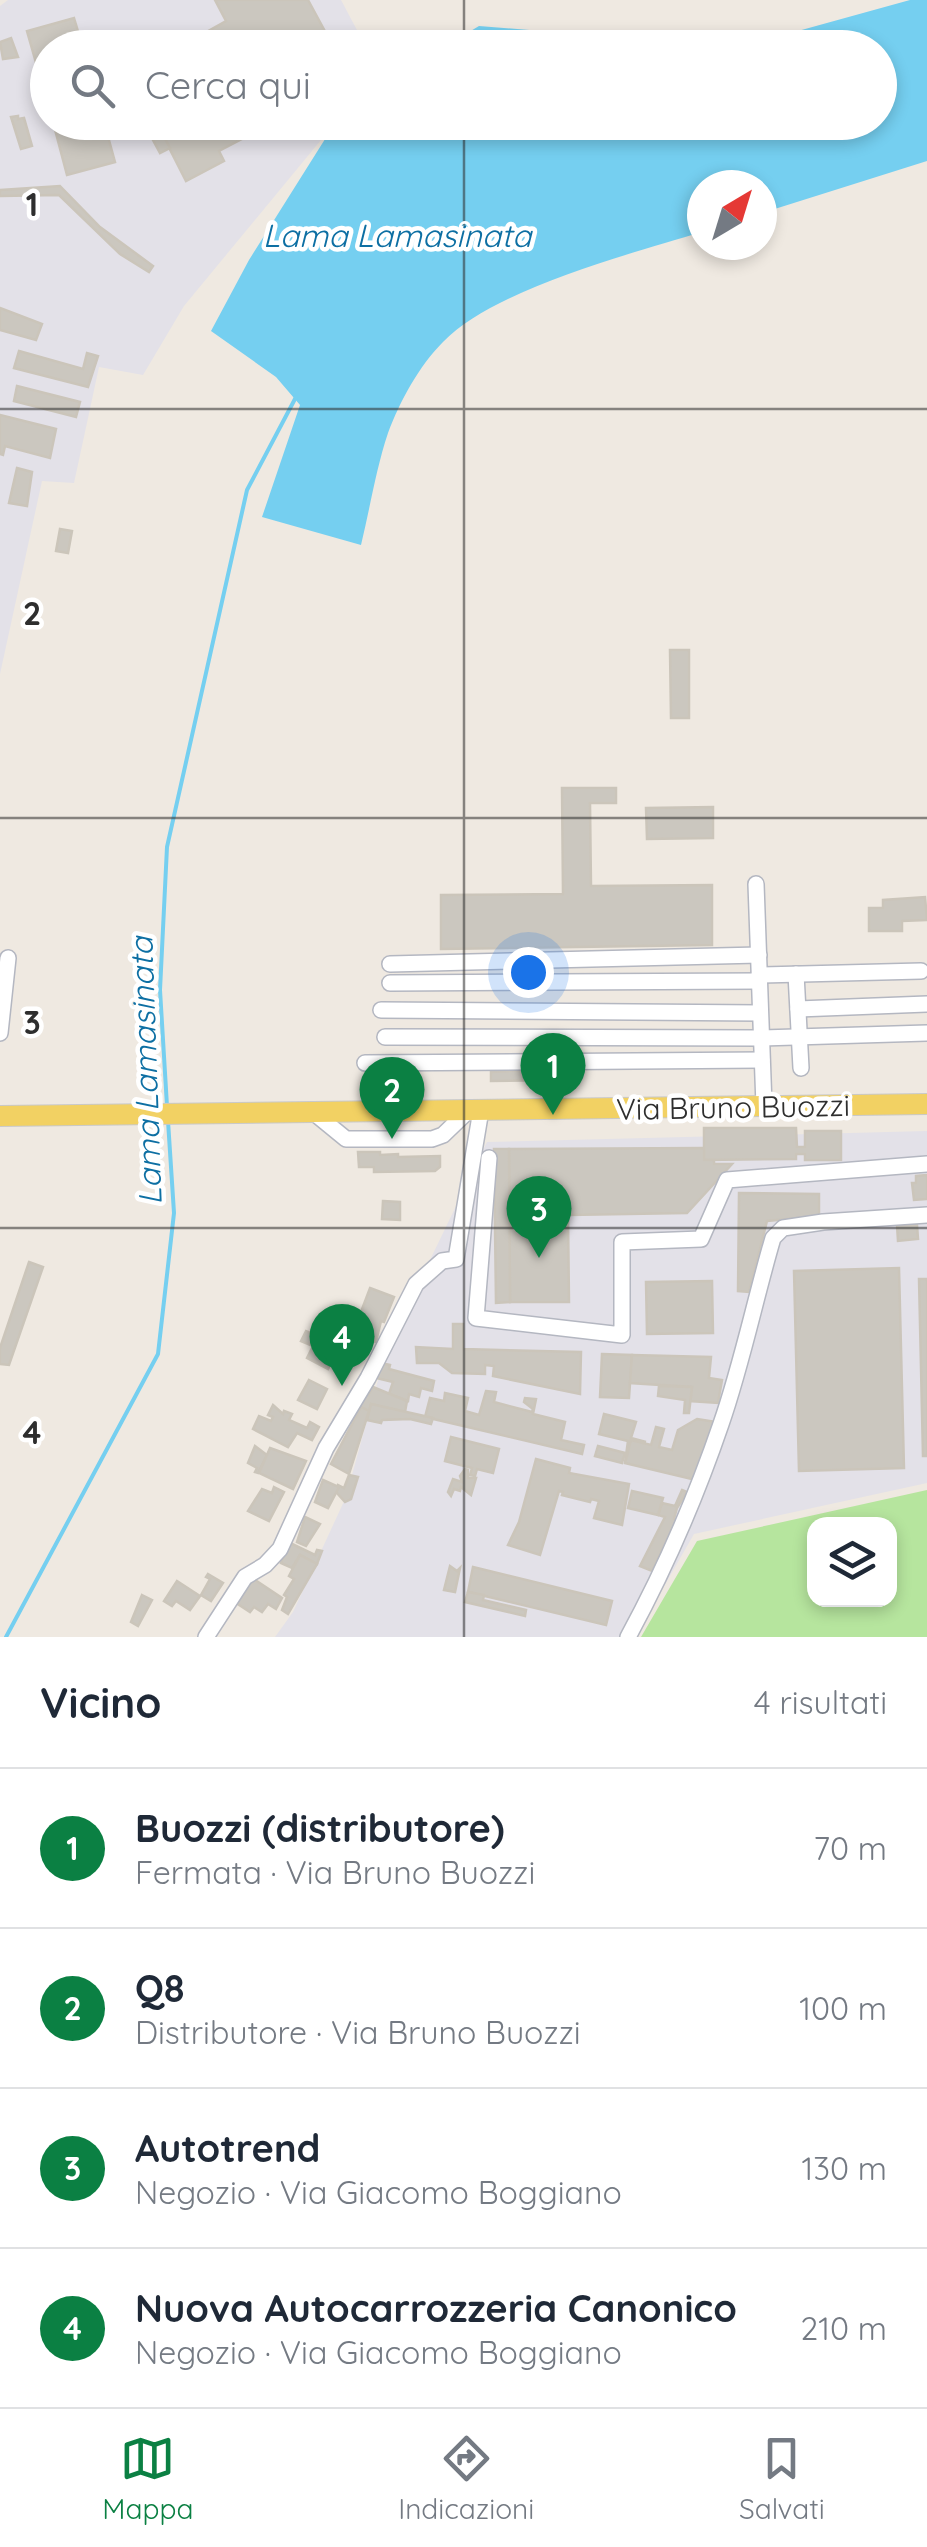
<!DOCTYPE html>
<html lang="it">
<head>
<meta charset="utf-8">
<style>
  body { margin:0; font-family:Quicksand,sans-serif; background:#f2f2f3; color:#1f2937 }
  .controls { position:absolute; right:30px; bottom:30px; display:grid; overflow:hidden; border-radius:20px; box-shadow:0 5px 15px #0003 }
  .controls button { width:90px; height:90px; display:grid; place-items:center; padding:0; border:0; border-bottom:2px solid #e0e1e3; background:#fff; color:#1f2937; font:50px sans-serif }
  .compass { position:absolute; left:687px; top:170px; width:90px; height:90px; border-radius:50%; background:#fff; box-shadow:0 5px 15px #0003; rotate:38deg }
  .you { position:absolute; left:528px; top:972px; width:35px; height:35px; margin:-25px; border:8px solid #fff; border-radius:50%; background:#1a73e8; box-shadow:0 0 0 15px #1a73e833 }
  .badge { display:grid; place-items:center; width:65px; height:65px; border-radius:50%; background:#0b8043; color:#fff; font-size:32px; font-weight:700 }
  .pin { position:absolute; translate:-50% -82px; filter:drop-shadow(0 2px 5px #0008) }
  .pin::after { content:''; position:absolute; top:52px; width:35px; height:30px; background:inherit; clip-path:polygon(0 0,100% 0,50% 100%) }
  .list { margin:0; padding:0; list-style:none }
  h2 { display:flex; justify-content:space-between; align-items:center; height:130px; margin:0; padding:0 40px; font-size:42px }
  h2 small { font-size:32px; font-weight:400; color:#747a83 }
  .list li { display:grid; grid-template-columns:65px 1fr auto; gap:30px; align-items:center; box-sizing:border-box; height:160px; padding:0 40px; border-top:2px solid #e0e1e3 }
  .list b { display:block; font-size:38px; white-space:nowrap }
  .list p { margin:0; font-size:32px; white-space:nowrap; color:#747a83 }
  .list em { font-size:32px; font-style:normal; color:#747a83 }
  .icon { flex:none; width:55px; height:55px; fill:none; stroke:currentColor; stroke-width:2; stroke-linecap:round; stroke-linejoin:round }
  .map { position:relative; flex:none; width:927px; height:1637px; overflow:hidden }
  .search { position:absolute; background:#fff; box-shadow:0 5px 15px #0003; left:30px; right:30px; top:30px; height:110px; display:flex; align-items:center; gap:25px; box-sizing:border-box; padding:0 35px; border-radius:55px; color:#747a83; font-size:38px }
  .sheet { height:770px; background:#fff }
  nav { display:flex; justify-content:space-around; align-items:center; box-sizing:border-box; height:140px; border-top:2px solid #e0e1e3; background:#fff; font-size:28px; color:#747a83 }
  nav a { display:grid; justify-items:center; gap:5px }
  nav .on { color:#0b8043 }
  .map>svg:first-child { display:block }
  .industrial { fill:#e3e1e8 }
  .green { fill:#b6e59e; fill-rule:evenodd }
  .water { fill:#75cff0 }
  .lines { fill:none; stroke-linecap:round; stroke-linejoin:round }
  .stream { stroke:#75cff0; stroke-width:4 }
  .building { fill:#cbc7bf; stroke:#cbc5ba; stroke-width:2.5 }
  .minor-casing { stroke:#b4b7c1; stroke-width:18 }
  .major-casing { stroke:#c9c9c9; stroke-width:22 }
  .minor { stroke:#fff; stroke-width:15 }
  .major { stroke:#f2d163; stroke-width:20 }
  .grid { fill:none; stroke:#2e2e2e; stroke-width:2.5; stroke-opacity:0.55 }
  .labels { text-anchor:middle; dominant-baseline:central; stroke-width:9; stroke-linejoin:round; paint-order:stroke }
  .street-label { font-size:30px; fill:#2e2e2e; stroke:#fff }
  .water-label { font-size:32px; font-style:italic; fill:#0d6fa3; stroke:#fff }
  .grid-label { font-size:32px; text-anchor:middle; font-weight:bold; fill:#2e2e2e; stroke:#fff; stroke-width:9; stroke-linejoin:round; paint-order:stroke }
</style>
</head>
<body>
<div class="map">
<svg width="927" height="1637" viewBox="0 0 927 1637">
  <rect width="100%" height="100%" fill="#efe9e1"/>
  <!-- industrial -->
  <g class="industrial">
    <path d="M8,0H341L366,47L48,48V122L335,123L184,306L143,375L99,367L74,483L42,481L0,674V6Z"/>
    <path d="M927,1131V1483L694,1534L635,1637H275L293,1612L346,1497L386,1351L487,1142Z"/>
  </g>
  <!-- green -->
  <path class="green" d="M927,1490V1637H641L697,1541ZM814,1524H890V1600H814Z"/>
  <!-- water -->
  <path class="water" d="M910,0H927V161L762,213V185H702V232C630,254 494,289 443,342C419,366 400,401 388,433C376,469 370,508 361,545L262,517L300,405L276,377L211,331L249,260L332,128L340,122H880V48L444,47L479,26L640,39H769Z"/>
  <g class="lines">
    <!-- stream -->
    <g class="stream">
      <path d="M167,1106L160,990L167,847L247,490L296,397"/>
      <path d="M6,1637L158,1354L174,1213L168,1121"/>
    </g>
  </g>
  <!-- building -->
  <g class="building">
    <path d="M215,0H308L334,48H178L226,21Z"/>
    <path d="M74,18L83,48H48V105L27,31Z"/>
    <path d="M11,38L18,57L3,59L0,42Z"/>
    <path d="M18,116V119L24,118L32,146L21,149L11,117Z"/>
    <path d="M53,122H104L115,162L67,175Z"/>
    <path d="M156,122H252L257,131L219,151L224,161L186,181Z"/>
    <path d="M156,122L170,148L160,153L146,127Z"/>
    <path d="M60,186L100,227L153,266L149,272L120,254L59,195L0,196V190Z"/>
    <path d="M0,308L42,324L36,340L0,330Z"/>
    <path d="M19,351L83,369L87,353L98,356L88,387L14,368Z"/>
    <path d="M17,386L80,402L76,417L14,401Z"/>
    <path d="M0,415L56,429L50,458L5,446L3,455L0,454Z"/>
    <path d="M17,468L32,472L27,506L9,503Z"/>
    <path d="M60,529L72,531L68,553L56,551Z"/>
    <path d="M670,650H689V718H671Z"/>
    <path d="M562,788H616V803H590L591,886L712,885V945L441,949V895L563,894Z"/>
    <path d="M713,807V838L647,839L646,808Z"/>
    <path d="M925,897L927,920L902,921V931H869V908H883V900Z"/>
    <path d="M559,1068V1080L491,1081V1072Z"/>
    <path d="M704,1128H796L797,1147H805V1131H841V1160H805V1154H796V1159L704,1160Z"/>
    <path d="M704,1148V1160H714V1164H732L687,1213L568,1215L569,1302H510L509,1149Z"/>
    <path d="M494,1149H509L510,1302L496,1303Z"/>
    <path d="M380,1152V1155L398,1154V1157L440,1156V1167L435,1171L374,1172V1167H359L358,1152Z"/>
    <path d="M927,1175V1199L914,1200L912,1183H916V1176Z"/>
    <path d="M739,1193L819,1194V1216L767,1221L749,1292L738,1291Z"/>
    <path d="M383,1201L400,1202V1220L382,1219Z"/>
    <path d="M897,1225H917L918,1239L898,1241Z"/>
    <path d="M29,1262L43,1267L9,1365L0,1364V1348Z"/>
    <path d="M899,1268L904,1468L799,1471L794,1271Z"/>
    <path d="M919,1279H927V1456H923Z"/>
    <path d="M712,1281L713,1333L647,1334L646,1282Z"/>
    <path d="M370,1288L394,1297L384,1322L381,1321L376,1342L353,1333Z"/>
    <path d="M453,1324H463V1349L581,1352L580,1394L493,1376L494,1366L485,1365V1374L452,1373L439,1363H417L416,1347L453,1349Z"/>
    <path d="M315,1329L354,1346L348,1359L336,1353L328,1369L307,1358L313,1346L301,1341L306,1331L313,1334Z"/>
    <path d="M602,1354L632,1355L629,1398L600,1397Z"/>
    <path d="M632,1355L711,1357L709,1378L722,1380L718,1403L690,1401L692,1387L630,1383Z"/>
    <path d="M381,1363L390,1365L389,1369L434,1381L432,1391L421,1388L419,1397L409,1394L408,1401L389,1394L393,1382L372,1377Z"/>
    <path d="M309,1380L327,1389L317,1409L298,1400Z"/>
    <path d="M659,1386L692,1387L689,1413H684L685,1400L658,1396Z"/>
    <path d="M373,1387L407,1401L405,1412L371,1404L369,1411L355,1404L362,1392L368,1395Z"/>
    <path d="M486,1391L496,1392L494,1402L532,1412L533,1409L524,1402L525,1398L536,1399L533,1414L565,1422L561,1440L584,1445L582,1454L425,1417L430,1398L444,1401L445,1393L468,1398L465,1411L479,1415Z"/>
    <path d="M371,1404L433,1418L431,1424L410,1419L382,1420L381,1423L367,1420Z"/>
    <path d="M273,1405L283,1414L284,1411L292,1414L289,1420L307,1428L310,1422L319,1427L312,1440L297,1433L288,1447L253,1429L259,1416L271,1421L273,1417L268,1415Z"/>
    <path d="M361,1407L369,1411L349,1474L331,1464Z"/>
    <path d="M604,1414L636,1422L631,1438L646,1442L631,1440L625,1463L628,1441L599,1434Z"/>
    <path d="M697,1419L716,1422L696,1480L625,1463L631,1440L651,1445L656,1427L664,1429L659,1447L672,1450L678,1430Z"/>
    <path d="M451,1437L499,1449L493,1473L477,1469L475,1476L470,1475L472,1468L445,1461Z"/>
    <path d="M255,1446L267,1455L258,1473L255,1472L257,1468L248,1463Z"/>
    <path d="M598,1446L625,1453L622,1463L595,1456Z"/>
    <path d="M270,1448L306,1461L293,1489L259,1473Z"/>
    <path d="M536,1459L570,1468L569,1473L629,1484L622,1525L594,1518L599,1501L591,1499L590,1502L562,1495L563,1492L559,1491L540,1555L508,1545L519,1522Z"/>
    <path d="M465,1469L468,1470V1478H476L471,1495L461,1487L460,1491L454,1489L451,1496L448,1492L453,1479L462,1482L460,1476Z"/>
    <path d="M349,1475L358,1477L351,1499L345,1502L336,1492L338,1485L344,1488Z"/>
    <path d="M323,1480L339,1487L328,1508L315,1502Z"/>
    <path d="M274,1487L284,1492L269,1521L248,1511L262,1489L272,1493Z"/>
    <path d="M682,1490L687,1492L677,1508L674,1519L677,1520L652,1571L640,1566L665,1517L658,1515L662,1503L675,1506Z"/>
    <path d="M632,1491L663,1498L658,1515L628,1508Z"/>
    <path d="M305,1517L320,1524L306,1546L297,1542Z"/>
    <path d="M288,1542L315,1555L317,1550L322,1551L317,1564L300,1555L292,1568L281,1563Z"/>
    <path d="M300,1555L317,1564L288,1614L282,1610L287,1597L284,1595L294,1579L289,1576Z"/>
    <path d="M450,1566L457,1571L460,1568L455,1592L444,1590Z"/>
    <path d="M473,1567L612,1601L606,1625L468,1592Z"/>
    <path d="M208,1574L223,1583L211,1601L201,1595L210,1579L206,1577Z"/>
    <path d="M249,1576L282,1598L276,1609L268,1604L262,1612L254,1607L250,1612L233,1601Z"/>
    <path d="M177,1581L200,1596L190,1610L176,1601L172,1606L164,1601Z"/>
    <path d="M468,1592L484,1595L483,1600L526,1610L525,1616L465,1602Z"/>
    <path d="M142,1595L152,1600L138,1626L131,1622Z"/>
  </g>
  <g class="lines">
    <defs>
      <g id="minor">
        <path d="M756,884L764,1106"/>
        <path d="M390,964L759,955"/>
        <path d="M796,974L801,1068"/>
        <path d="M759,975L921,971"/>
        <path d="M390,983L759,981"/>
        <path d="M798,1009L927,1004"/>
        <path d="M381,1010L760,1013"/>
        <path d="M0,1033L8,958"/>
        <path d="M385,1037L761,1038L927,1033"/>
        <path d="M365,1063L762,1060"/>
        <path d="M313,1112L346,1139H432L443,1135L469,1110"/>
        <path d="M489,1158L476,1318L622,1335V1242L701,1239L727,1180L927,1164"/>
        <path d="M206,1637L245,1577L265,1565L280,1549L326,1448L368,1378L416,1284L442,1261L456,1259L481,1110"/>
        <path d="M628,1637C665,1569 696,1497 721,1424C742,1364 755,1299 773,1238L783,1228L823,1222L927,1215"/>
      </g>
      <path id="major" d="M0,1116L927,1104"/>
    </defs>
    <!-- minor casing -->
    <use href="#minor" class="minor-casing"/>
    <!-- major casing -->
    <use href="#major" class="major-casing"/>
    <!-- minor -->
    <use href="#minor" class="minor"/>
    <!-- major -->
    <use href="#major" class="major"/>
  </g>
  <!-- grid -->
  <path class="grid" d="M464,0V48M464,122V1637M0,409H927M0,818H927M0,1228H927"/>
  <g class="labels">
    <!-- street labels -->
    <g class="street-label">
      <text transform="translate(733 1107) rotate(-1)">Via Bruno Buozzi</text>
    </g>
    <!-- water labels -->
    <g class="water-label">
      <text x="397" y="235">Lama Lamasinata</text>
      <text transform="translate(145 1071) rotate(-92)">Lama Lamasinata</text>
    </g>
  </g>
  <g class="grid-label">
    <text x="32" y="216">1</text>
    <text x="32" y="625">2</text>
    <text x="32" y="1034">3</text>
    <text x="32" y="1444">4</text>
  </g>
</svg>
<div class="controls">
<button><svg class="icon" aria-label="layers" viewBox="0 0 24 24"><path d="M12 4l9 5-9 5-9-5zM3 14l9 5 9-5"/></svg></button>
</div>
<svg class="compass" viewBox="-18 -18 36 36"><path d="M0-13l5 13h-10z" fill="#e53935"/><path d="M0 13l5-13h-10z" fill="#747a83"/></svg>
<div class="you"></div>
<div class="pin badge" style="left:553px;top:1115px">1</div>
<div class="pin badge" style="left:392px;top:1139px">2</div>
<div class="pin badge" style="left:539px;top:1258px">3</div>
<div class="pin badge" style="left:342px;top:1386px">4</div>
<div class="search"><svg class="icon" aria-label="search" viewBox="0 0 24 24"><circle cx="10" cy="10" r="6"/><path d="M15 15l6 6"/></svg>Cerca qui</div>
</div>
<section class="sheet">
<h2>Vicino<small>4 risultati</small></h2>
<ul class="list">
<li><span class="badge">1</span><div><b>Buozzi (distributore)</b><p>Fermata · Via Bruno Buozzi</p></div><em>70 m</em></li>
<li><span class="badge">2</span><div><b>Q8</b><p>Distributore · Via Bruno Buozzi</p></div><em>100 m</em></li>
<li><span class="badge">3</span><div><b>Autotrend</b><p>Negozio · Via Giacomo Boggiano</p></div><em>130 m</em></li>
<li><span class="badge">4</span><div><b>Nuova Autocarrozzeria Canonico</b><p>Negozio · Via Giacomo Boggiano</p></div><em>210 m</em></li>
</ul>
</section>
<nav>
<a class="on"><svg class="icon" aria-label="map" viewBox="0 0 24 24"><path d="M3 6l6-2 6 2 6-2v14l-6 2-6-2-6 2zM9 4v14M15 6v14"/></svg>Mappa</a>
<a><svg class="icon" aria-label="directions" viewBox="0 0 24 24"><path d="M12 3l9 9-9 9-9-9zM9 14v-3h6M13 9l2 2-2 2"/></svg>Indicazioni</a>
<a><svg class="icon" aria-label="saved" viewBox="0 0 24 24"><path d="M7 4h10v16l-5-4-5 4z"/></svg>Salvati</a>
</nav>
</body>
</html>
